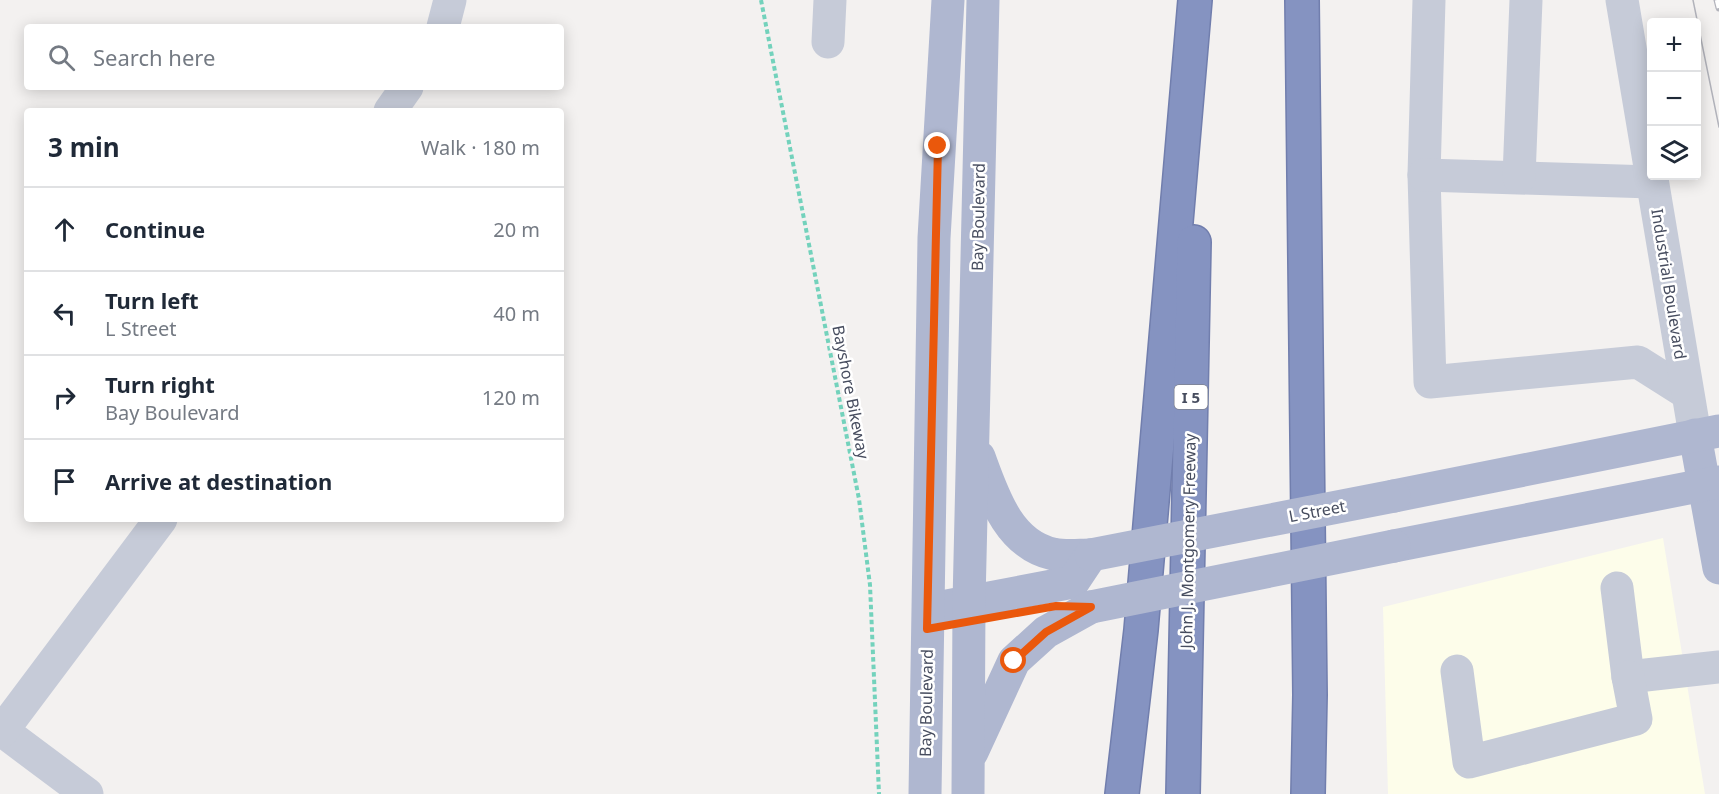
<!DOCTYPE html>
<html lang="en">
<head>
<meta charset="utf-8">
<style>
  body { margin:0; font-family:"Noto Sans",sans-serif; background:#f6f6f7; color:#1f2937 }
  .controls { position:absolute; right:18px; top:18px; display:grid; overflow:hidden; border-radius:6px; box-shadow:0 3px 15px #0003 }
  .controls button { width:54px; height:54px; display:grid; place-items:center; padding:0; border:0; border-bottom:2px solid #e0e1e3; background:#fff; color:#1f2937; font:30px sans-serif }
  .stop { position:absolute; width:18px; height:18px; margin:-14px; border:4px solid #ea580c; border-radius:50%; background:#fff }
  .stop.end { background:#ea580c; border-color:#fff; box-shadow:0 2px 6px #0008 }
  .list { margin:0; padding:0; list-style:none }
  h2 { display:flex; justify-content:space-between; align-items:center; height:78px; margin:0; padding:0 24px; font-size:26px }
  h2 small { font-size:20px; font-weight:400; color:#747a83 }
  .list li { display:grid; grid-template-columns:39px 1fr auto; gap:18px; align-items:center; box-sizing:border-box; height:84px; padding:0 24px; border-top:2px solid #e0e1e3 }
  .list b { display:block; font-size:22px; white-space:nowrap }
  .list p { margin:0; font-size:20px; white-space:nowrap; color:#747a83 }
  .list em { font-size:20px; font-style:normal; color:#747a83 }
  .icon { flex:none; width:33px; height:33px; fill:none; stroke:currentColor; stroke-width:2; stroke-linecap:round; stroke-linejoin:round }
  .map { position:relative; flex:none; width:1719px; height:794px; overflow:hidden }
  .search { position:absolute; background:#fff; box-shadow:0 3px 15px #0003; left:24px; top:24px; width:540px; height:66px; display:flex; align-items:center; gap:15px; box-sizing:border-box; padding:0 21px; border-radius:6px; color:#747a83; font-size:22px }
  .panel { position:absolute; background:#fff; box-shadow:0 3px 15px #0003; left:24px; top:108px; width:540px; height:414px; border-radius:6px }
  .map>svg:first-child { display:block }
  .commercial { fill:#fdfdea }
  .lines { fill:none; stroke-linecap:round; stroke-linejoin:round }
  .highway-casing { stroke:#717ead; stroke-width:36 }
  .path { stroke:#73d2bc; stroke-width:4; stroke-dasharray:4.5 3; stroke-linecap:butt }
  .minor { stroke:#c6cbd8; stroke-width:33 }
  .major { stroke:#afb7d0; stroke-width:33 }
  .highway { stroke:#8593c1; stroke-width:33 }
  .tram { stroke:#b2b3bb; stroke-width:1.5 }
  .rail-casing { stroke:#b2b3bb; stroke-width:7 }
  .rail { stroke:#fff; stroke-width:4.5; stroke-dasharray:14; stroke-linecap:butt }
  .major-bridge { stroke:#afb7d0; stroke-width:33 }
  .route { stroke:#ea580c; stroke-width:8 }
  .labels { text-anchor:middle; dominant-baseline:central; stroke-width:5; stroke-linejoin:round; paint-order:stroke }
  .shield { fill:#fff; stroke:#7e828f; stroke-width:1.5 }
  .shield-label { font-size:15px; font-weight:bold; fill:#474d5f }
  .street-label { font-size:16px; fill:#474d5f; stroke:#fff }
</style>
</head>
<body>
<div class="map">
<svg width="1719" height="794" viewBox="0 0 1719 794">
  <rect width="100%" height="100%" fill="#f3f1f0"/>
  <!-- commercial -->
  <path class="commercial" d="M1663,538L1705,794H1388L1383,607Z"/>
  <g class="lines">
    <defs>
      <g id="highway">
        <path d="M1302,0L1310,695L1308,794"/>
        <path d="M1122,794L1141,630L1195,0"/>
        <path d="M1183,794L1194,242"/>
      </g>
    </defs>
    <!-- highway casing -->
    <use href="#highway" class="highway-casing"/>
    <!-- path -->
    <path class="path" d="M761,0L859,499L870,585L879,794"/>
    <!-- minor -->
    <g class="minor">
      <path d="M1429,0L1424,175L1430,382L1638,362L1687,393"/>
      <path d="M1622,0L1695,435"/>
      <path d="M443,27L450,0"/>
      <path d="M828,42L830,0"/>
      <path d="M390,111L407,87"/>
      <path d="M1424,175L1652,182"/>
      <path d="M1519,177L1526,0"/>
      <path d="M1617,588L1628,677L1719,667"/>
      <path d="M1457,671L1469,762L1636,719L1628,677"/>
      <path d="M0,729L87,794"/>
      <path d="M2,731L161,519"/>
    </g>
    <!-- major -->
    <g class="major">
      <path d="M1695,435L1719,568"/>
      <path d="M979,457C993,495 1008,544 1053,554C1065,557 1079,555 1091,555"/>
      <path d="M1394,496L1719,431"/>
      <path d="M1394,546L1719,482"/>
      <path d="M947,606L1073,582L1091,555"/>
      <path d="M972,752L1014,661L1046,632L1091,607"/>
      <path d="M925,794L934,238L948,0"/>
      <path d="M968,794L969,602L983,0"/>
    </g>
    <!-- highway -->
    <use href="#highway" class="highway"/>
    <!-- tram -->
    <path class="tram" d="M1693,0L1719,127"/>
    <defs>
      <path id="rail" d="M1717,0L1719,8"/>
    </defs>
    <!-- rail casing -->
    <use href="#rail" class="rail-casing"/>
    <!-- rail -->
    <use href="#rail" class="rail"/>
    <!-- major-bridge -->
    <g class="major-bridge">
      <path d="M1091,555L1394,496"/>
      <path d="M1091,607L1394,546"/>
    </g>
  </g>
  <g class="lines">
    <!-- route -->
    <path class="route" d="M938,146L927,629L1056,606L1091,607L1046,632L1014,661"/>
  </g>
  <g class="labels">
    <!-- shield labels -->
    <rect class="shield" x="1174.5" y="385" width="33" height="24" rx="4.5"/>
    <g class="shield-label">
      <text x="1191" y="397">I 5</text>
    </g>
    <!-- street labels -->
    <g class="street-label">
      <text transform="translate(978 217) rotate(-89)">Bay Boulevard</text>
      <text transform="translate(1669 284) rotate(81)">Industrial Boulevard</text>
      <text transform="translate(851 392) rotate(79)">Bayshore Bikeway</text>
      <text transform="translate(1317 511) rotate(-11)">L Street</text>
      <text transform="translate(1188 541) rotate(-89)">John J. Montgomery Freeway</text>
      <text transform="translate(926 703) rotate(-89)">Bay Boulevard</text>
    </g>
  </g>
</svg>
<div class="controls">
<button>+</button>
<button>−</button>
<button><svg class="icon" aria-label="layers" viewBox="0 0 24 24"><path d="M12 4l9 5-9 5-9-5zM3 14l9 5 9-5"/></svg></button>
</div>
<div class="stop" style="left:1014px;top:661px"></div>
<div class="stop end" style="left:938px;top:146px"></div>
<div class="search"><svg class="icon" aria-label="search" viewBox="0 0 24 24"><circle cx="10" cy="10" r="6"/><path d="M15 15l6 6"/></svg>Search here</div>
<section class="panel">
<h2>3 min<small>Walk · 180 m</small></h2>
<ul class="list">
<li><svg class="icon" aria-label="ahead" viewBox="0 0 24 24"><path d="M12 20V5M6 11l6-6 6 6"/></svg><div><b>Continue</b></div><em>20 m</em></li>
<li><svg class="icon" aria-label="left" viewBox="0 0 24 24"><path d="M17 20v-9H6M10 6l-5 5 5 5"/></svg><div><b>Turn left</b><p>L Street</p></div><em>40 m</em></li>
<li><svg class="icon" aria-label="right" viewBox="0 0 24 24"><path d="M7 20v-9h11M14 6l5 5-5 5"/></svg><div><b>Turn right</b><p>Bay Boulevard</p></div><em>120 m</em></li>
<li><svg class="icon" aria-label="arrive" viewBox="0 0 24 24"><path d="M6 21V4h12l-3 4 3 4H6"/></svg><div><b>Arrive at destination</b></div></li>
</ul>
</section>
</div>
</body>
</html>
